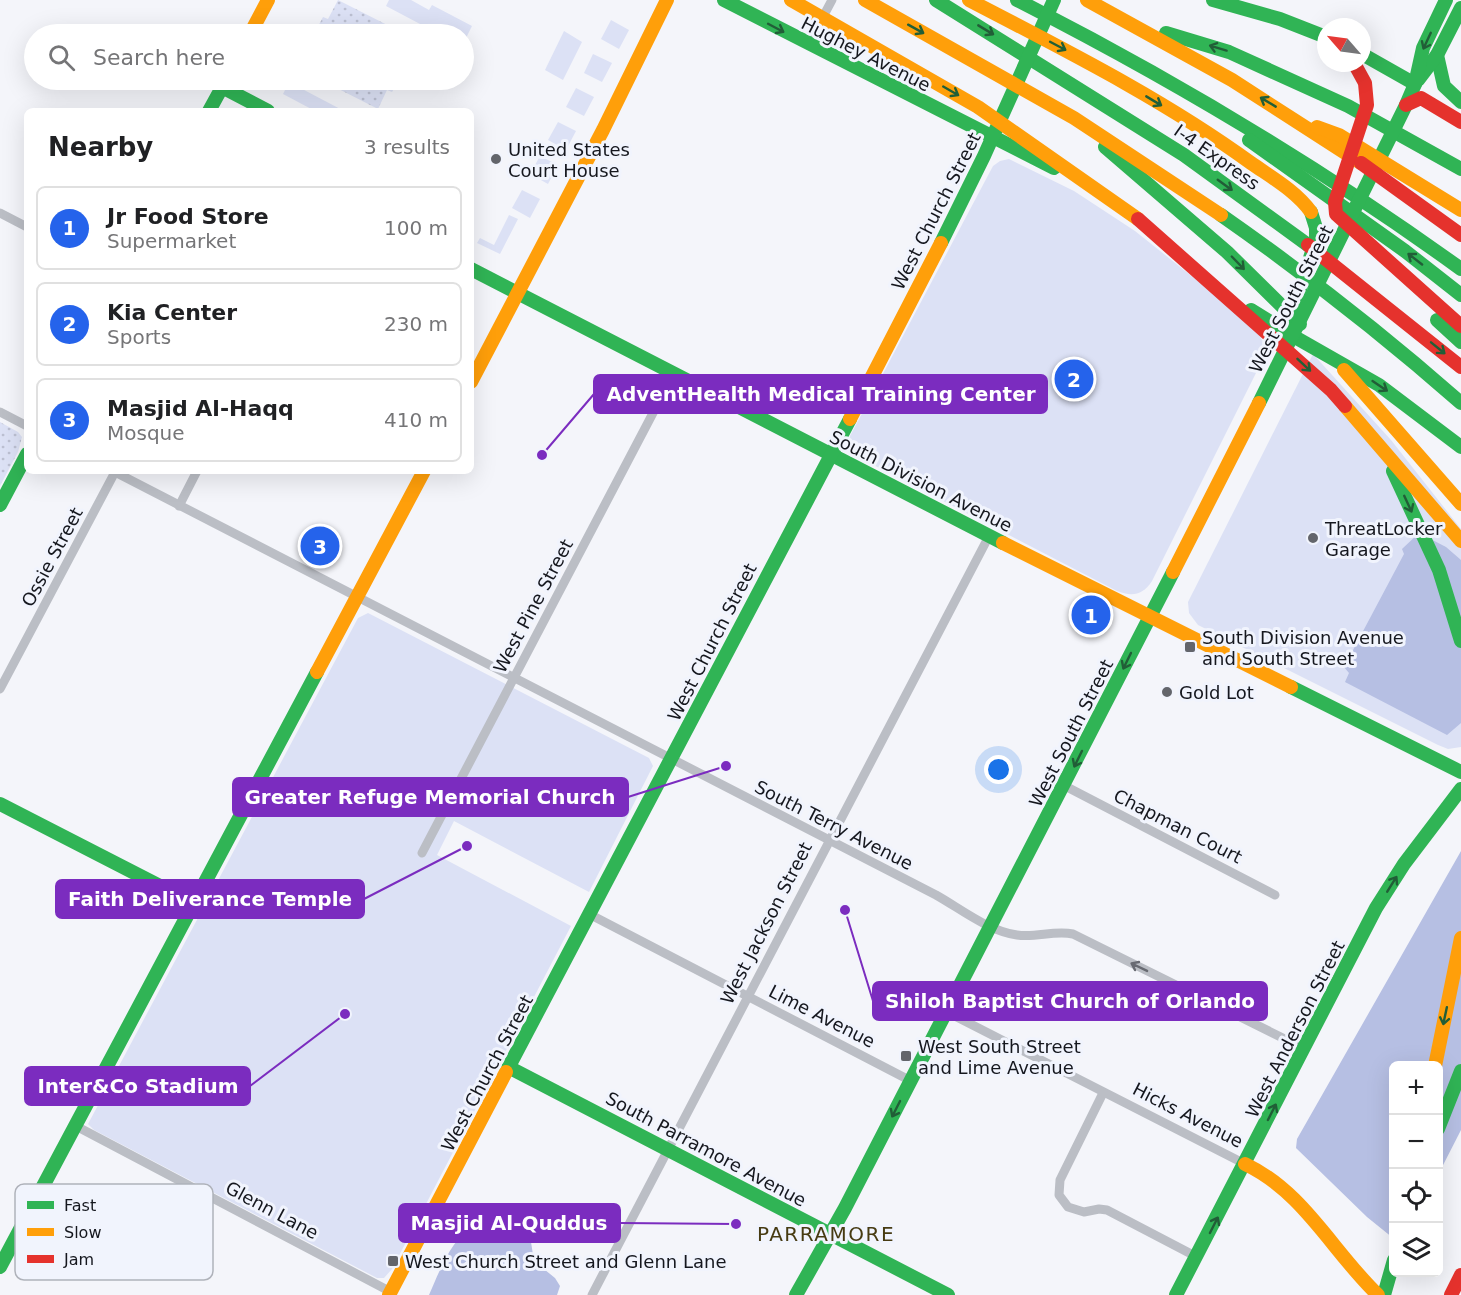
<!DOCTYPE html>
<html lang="en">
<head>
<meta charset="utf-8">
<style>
  body { margin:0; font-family:"DejaVu Sans",sans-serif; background:#f6f6f6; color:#202124 }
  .controls { position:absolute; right:18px; bottom:18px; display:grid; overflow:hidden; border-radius:9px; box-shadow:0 6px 24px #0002 }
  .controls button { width:54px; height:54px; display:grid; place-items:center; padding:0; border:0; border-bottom:2px solid #e0e0e0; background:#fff; color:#202124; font:30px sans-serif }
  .compass { position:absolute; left:1317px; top:18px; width:54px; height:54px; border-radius:50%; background:#fff; box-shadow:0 6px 24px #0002; rotate:298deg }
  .you { position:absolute; left:999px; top:770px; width:21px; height:21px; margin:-15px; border:4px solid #fff; border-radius:50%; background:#1a73e8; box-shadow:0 0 0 9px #1a73e833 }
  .badge { display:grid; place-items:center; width:39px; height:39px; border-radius:50%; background:#2563eb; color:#fff; font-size:20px; font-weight:700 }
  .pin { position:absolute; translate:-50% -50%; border:3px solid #fff; box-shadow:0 2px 6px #0006 }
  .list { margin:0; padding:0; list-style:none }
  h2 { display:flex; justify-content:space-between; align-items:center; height:78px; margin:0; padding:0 24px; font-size:26px }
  h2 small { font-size:20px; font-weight:400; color:#757577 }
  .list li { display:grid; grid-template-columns:39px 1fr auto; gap:18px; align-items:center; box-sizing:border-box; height:84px; margin:0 12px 12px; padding:0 12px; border:2px solid #e0e0e0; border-radius:9px }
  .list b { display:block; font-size:22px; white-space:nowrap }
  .list p { margin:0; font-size:20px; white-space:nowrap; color:#757577 }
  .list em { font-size:20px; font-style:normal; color:#757577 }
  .icon { flex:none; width:33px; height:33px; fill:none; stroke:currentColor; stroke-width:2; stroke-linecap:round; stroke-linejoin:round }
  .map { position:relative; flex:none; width:1461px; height:1295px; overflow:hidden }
  .search { position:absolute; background:#fff; box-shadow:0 6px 24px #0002; left:24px; top:24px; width:450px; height:66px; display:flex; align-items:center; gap:15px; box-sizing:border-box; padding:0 21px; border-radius:33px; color:#757577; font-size:22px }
  .panel { position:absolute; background:#fff; box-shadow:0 6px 24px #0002; left:24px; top:108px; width:450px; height:366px; border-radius:9px }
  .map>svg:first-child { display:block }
  .grass { fill:url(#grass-dots) }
  .garden { fill:#dce1f5 }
  .water { fill:#b6bfe3 }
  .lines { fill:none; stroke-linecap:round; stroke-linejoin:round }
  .street { stroke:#bbbec5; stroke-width:9 }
  .fast { stroke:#30b455; stroke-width:14 }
  .slow { stroke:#ff9f0a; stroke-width:14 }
  .jam { stroke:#e5322d; stroke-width:14 }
  .oneway { stroke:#215e37 }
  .oneway2 { stroke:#686a72 }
  .poi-dot { fill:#63656b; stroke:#f1f4fd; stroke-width:2 }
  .labels { text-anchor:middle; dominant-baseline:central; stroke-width:6; stroke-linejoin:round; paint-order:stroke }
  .street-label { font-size:18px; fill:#15171e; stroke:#f1f4fd }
  .poi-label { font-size:18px; fill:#15171e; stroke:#f1f4fd; text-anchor:start }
  .neighbourhood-label { font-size:20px; letter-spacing:1.5px; fill:#473b12; stroke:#f1f4fd }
  .key { fill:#f1f4fd; stroke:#afb2ba; stroke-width:1.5 }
  .key-label { font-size:16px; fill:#15171e }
  .leader { fill:none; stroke:#7b2cbf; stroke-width:2 }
  .callout-dot { fill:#7b2cbf; stroke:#f1f4fd; stroke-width:2 }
  .callout { fill:#7b2cbf; stroke:#7b2cbf; stroke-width:2 }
  .callout-label { font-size:20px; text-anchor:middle; font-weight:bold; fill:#fff }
</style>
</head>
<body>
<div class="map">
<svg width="1461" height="1295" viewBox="0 0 1461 1295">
  <defs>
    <pattern id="grass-dots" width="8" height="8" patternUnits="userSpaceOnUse" patternTransform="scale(1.5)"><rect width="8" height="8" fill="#dce1f5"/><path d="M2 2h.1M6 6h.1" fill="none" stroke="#bcc0d2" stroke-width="1.8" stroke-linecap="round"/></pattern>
  </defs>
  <rect width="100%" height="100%" fill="#f4f5fa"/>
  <!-- grass -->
  <g class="grass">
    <path d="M338,0L405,34H314L323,17L328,19Z"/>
    <path d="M321,80H399L392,92L387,90L378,109Z"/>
    <path d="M0,422L18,432L22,437L18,452L0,486Z"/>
  </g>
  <!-- garden -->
  <g class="garden">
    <path d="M389,0H411L429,10L432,5L472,26L464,42V34H439L386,6Z"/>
    <path d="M611,20L629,30L619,49L601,39Z"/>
    <path d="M564,31L582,42L563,80L545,70Z"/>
    <path d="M593,54L612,63L602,82L584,73Z"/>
    <path d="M289,82L344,111H315L283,94Z"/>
    <path d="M576,88L594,97L584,116L566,107Z"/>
    <path d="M558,122L576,131L566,150L548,140Z"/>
    <path d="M540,156L558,165L548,184L530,174Z"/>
    <path d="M1009,159L1074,191L1135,231L1253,325L1264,343L1265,355L1152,581C1143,595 1132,597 1117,591L858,457L849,448L850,436L993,166L1000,161Z"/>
    <path d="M522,190L540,199L530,218L512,208Z"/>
    <path d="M509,215L518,219L500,254L477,243L480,238L494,245Z"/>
    <path d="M1313,354L1391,440L1461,529V747L1448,749L1438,745L1198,625L1189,613L1188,602Z"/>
    <path d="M368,613L649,758L653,766L589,892L454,821L437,855L571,926L392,1269L384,1278H377L94,1130L88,1124L358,618Z"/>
  </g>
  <!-- water -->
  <g class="water">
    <path d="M1419,533L1446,547L1461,560V723L1447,735L1345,682L1349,673L1344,667L1404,554L1402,549Z"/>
    <path d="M1461,851V1130L1439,1173L1438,1066H1394L1393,1238L1367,1217L1296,1148L1297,1139Z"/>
    <path d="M475,1224C498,1224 512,1228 531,1242L534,1261L555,1278L560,1286L557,1295H429C440,1270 451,1239 475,1224Z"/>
  </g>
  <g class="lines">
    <!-- street -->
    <g class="street">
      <path d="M808,45L832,0"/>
      <path d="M0,213L27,227"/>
      <path d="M0,412L27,426"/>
      <path d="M113,471L936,895C961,909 988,931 1017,935C1036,938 1054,930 1073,934L1305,1049"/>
      <path d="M179,506L197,471"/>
      <path d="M0,689L115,472"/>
      <path d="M1065,786L1275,895"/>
      <path d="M422,853L674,373"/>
      <path d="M591,915L911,1081"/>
      <path d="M947,1012L1245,1164"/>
      <path d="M1103,1093L1060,1180L1059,1195L1068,1207L1084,1212L1099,1209L1107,1210L1197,1257"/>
      <path d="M74,1125L391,1292"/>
      <path d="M592,1295L989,536"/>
    </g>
    <!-- fast -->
    <g class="fast">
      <path d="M724,0L1054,168"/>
      <path d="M936,0L1184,155L1308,245"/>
      <path d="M1017,0C1172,79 1320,167 1461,269"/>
      <path d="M1213,0L1280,19L1326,37"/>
      <path d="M1166,33L1229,52L1348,106L1461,169"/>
      <path d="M1362,54L1415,84"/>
      <path d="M1437,55L1444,86L1461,102"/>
      <path d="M1418,80L1437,55L1461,8"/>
      <path d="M222,87L268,111"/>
      <path d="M209,111L226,80"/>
      <path d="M1249,140L1405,251L1461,295"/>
      <path d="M1105,147L1227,252L1300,324"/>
      <path d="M1311,212L1316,228V239L1294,309L1293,336L1379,385L1461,447"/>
      <path d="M1221,215C1304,273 1385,336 1461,403"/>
      <path d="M941,243L984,156L1054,0"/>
      <path d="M471,269L1003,543"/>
      <path d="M1251,310L1293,336"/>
      <path d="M1437,320L1461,342"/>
      <path d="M1259,403L1406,105L1415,84L1423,48L1446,0"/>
      <path d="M1393,471L1439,570L1461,641"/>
      <path d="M0,505L27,454"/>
      <path d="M1291,687L1461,772"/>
      <path d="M0,804L193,903"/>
      <path d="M510,1068L948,1295"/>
      <path d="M506,1072L850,419"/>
      <path d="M1438,1129L1461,1071"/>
      <path d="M0,1267L317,672"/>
      <path d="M796,1295L845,1208L1173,572"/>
      <path d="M1176,1295L1376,908L1404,864L1461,789"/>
      <path d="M1384,1295L1394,1260"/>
    </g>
    <!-- slow -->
    <g class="slow">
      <path d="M791,0L978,107L1138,219"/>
      <path d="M865,0L1074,118L1221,215"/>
      <path d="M969,0C1065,50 1163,99 1251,163C1271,177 1296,191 1311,212"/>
      <path d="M1087,0L1232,80L1361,163"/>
      <path d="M250,34L268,0"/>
      <path d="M1317,127L1339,135L1461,210"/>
      <path d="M1344,370L1461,504"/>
      <path d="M471,382L603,130L667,0"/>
      <path d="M1345,406L1461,541"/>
      <path d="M850,419L941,243"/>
      <path d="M1003,543L1291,687"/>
      <path d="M1173,572L1259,403"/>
      <path d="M317,672L424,471"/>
      <path d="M1435,1066L1461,938"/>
      <path d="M1245,1164C1304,1192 1332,1251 1378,1295"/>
      <path d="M389,1295L506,1072"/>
    </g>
    <!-- jam -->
    <g class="jam">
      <path d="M1354,63L1365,83L1367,105L1335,202L1336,214L1461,326"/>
      <path d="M1406,105L1421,98L1461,122"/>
      <path d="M1361,163L1461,235"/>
      <path d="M1138,219L1331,390L1345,406"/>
      <path d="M1308,245L1461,367"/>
      <path d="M1451,1295L1461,1275"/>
    </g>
  </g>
  <!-- one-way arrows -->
  <defs><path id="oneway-shaft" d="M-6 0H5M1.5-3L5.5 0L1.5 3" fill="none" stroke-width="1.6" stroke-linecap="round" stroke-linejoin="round" transform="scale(1.5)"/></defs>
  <g class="oneway">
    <use href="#oneway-shaft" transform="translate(776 28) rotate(28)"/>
    <use href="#oneway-shaft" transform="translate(916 29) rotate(29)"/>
    <use href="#oneway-shaft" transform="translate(986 30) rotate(31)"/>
    <use href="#oneway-shaft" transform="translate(1427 41) rotate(115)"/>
    <use href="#oneway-shaft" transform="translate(1058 46) rotate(28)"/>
    <use href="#oneway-shaft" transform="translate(1218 48) rotate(-163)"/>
    <use href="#oneway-shaft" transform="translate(951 91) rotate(30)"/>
    <use href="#oneway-shaft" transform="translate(1154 101) rotate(31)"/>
    <use href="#oneway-shaft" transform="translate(1268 102) rotate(-149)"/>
    <use href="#oneway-shaft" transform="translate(1225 185) rotate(36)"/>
    <use href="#oneway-shaft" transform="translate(1415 259) rotate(-142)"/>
    <use href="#oneway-shaft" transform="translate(1238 263) rotate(46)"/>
    <use href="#oneway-shaft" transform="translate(1438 348) rotate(39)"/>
    <use href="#oneway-shaft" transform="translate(1304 365) rotate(43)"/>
    <use href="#oneway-shaft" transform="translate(1380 386) rotate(34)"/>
    <use href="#oneway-shaft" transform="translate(1408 504) rotate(65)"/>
    <use href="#oneway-shaft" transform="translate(1127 661) rotate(116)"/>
    <use href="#oneway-shaft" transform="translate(1078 759) rotate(116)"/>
    <use href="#oneway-shaft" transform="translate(1392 884) rotate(-58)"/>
    <use href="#oneway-shaft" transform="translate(1445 1016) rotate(102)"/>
    <use href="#oneway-shaft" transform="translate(896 1109) rotate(117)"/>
    <use href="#oneway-shaft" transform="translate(1272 1112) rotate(-63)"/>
    <use href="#oneway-shaft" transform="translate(1214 1225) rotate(-63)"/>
  </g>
  <use class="oneway2" href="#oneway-shaft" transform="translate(1139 967) rotate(-154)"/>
  <!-- markers -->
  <g class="poi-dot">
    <circle cx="496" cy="159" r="6"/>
    <circle cx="1313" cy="538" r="6"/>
    <rect x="1184" y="641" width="12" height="12" rx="3"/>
    <circle cx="1167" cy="692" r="6"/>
    <rect x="900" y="1050" width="12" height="12" rx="3"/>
    <rect x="387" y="1255" width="12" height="12" rx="3"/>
  </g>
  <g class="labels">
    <!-- street labels -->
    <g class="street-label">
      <text transform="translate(866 54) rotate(27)">Hughey Avenue</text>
      <text transform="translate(1217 157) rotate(35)">I-4 Express</text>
      <text transform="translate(936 211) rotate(-63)">West Church Street</text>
      <text transform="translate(1291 299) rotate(-63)">West South Street</text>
      <text transform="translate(921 481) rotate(27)">South Division Avenue</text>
      <text transform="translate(52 557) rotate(-62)">Ossie Street</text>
      <text transform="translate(533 606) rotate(-62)">West Pine Street</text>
      <text transform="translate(712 642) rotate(-63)">West Church Street</text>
      <text transform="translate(1071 733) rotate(-63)">West South Street</text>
      <text transform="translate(834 825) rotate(27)">South Terry Avenue</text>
      <text transform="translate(1178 826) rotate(27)">Chapman Court</text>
      <text transform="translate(766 923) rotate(-63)">West Jackson Street</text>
      <text transform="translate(822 1016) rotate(27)">Lime Avenue</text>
      <text transform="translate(1295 1029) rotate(-63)">West Anderson Street</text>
      <text transform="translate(487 1073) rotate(-62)">West Church Street</text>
      <text transform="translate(1188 1115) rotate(27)">Hicks Avenue</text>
      <text transform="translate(706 1149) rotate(28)">South Parramore Avenue</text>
      <text transform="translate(272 1210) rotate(28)">Glenn Lane</text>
    </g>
    <!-- poi labels -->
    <g class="poi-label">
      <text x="508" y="149">United States<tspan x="508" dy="21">Court House</tspan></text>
      <text x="1325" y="528">ThreatLocker<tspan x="1325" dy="21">Garage</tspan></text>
      <text x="1202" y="637">South Division Avenue<tspan x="1202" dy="21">and South Street</tspan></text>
      <text x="1179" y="692">Gold Lot</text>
      <text x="918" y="1046">West South Street<tspan x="918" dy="21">and Lime Avenue</tspan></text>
      <text x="405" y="1261">West Church Street and Glenn Lane</text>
    </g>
    <!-- neighbourhood labels -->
    <g class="neighbourhood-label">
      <text x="826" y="1234">PARRAMORE</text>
    </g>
  </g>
  <!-- legend -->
  <rect x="15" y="1184" width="198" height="96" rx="9" class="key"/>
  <rect x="27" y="1201" width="27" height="8" fill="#30b455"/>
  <rect x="27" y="1228" width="27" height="8" fill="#ff9f0a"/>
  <rect x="27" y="1255" width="27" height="8" fill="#e5322d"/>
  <g class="key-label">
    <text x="64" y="1211">Fast</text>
    <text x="64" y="1238">Slow</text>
    <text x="64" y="1265">Jam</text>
  </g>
  <!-- callouts -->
  <path class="leader" d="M542 455L594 394M726 766L628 797M467 846L364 899M845 910L873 1001M345 1014L250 1086M736 1224L620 1223"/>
  <g class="callout-dot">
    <circle cx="542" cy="455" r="6"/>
    <circle cx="726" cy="766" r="6"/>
    <circle cx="467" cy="846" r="6"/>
    <circle cx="845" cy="910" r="6"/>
    <circle cx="345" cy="1014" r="6"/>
    <circle cx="736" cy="1224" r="6"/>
  </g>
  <g class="callout">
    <rect x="594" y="375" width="453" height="38" rx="6"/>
    <rect x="233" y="778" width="395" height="38" rx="6"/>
    <rect x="56" y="880" width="308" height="38" rx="6"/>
    <rect x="873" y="982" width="394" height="38" rx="6"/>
    <rect x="25" y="1067" width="225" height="38" rx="6"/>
    <rect x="399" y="1204" width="221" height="38" rx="6"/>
  </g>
  <g class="callout-label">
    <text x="821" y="401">AdventHealth Medical Training Center</text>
    <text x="430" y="804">Greater Refuge Memorial Church</text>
    <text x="210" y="906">Faith Deliverance Temple</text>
    <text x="1070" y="1008">Shiloh Baptist Church of Orlando</text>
    <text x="138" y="1093">Inter&amp;Co Stadium</text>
    <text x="509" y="1230">Masjid Al-Quddus</text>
  </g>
</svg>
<div class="controls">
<button>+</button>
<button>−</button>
<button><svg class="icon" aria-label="locate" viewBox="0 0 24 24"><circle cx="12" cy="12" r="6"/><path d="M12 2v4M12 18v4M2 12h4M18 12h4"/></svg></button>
<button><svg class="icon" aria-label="layers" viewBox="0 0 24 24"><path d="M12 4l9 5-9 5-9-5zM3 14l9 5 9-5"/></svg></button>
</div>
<svg class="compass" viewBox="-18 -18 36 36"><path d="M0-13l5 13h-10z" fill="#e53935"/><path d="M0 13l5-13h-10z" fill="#757577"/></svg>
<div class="you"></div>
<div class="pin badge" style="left:1091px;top:615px">1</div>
<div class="pin badge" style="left:1074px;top:379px">2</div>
<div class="pin badge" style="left:320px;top:546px">3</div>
<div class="search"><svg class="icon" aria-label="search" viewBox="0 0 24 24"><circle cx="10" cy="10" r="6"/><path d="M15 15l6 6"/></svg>Search here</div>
<section class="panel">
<h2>Nearby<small>3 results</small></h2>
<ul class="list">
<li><span class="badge">1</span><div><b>Jr Food Store</b><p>Supermarket</p></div><em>100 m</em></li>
<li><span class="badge">2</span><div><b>Kia Center</b><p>Sports</p></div><em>230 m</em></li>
<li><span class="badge">3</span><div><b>Masjid Al-Haqq</b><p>Mosque</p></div><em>410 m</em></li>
</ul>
</section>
</div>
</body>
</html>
